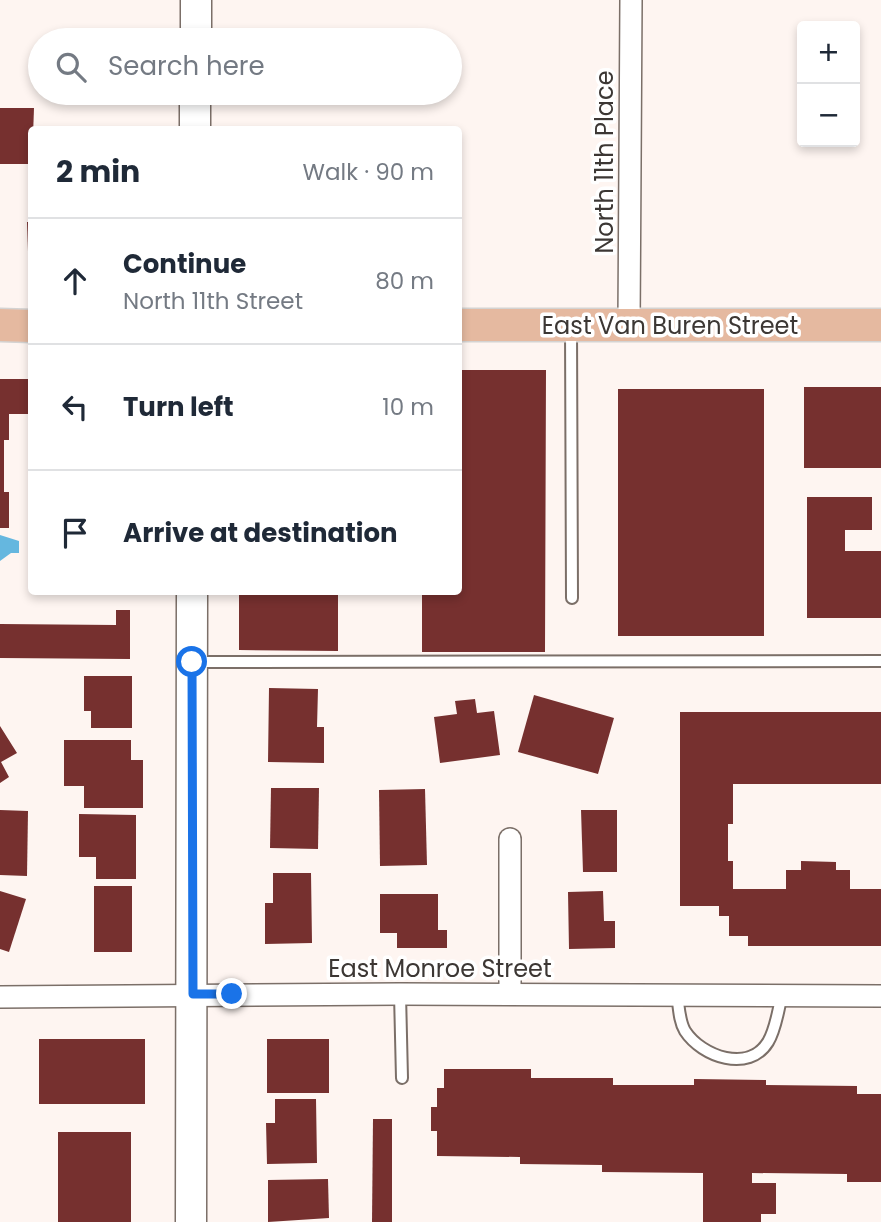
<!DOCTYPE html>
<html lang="en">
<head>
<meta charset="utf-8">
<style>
  body { margin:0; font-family:Poppins,sans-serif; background:#f2f2f3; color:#1f2937 }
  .controls { position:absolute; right:21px; top:21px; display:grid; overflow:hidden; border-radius:7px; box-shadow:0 4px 10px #0003 }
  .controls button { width:63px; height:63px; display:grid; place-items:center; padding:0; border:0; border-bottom:2px solid #e0e1e3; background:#fff; color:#1f2937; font:35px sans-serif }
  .stop { position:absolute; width:21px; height:21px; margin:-16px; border:5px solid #1a73e8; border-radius:50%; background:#fff }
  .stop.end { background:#1a73e8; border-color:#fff; box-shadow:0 2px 7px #0008 }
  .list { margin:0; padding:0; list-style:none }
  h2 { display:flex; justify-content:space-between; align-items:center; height:91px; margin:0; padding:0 28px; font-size:30px }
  h2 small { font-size:23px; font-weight:400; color:#747a83 }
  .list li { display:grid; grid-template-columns:46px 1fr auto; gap:21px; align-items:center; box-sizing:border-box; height:126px; padding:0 28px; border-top:2px solid #e0e1e3 }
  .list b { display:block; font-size:26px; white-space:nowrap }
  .list p { margin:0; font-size:23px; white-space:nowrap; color:#747a83 }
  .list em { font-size:23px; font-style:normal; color:#747a83 }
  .icon { flex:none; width:38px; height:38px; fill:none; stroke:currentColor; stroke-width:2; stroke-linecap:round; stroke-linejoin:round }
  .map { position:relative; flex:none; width:881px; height:1222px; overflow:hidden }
  .search { position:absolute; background:#fff; box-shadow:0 4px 10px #0003; left:28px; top:28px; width:434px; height:77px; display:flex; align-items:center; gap:18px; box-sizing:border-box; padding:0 24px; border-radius:38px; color:#747a83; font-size:26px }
  .panel { position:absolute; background:#fff; box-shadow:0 4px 10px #0003; left:28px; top:126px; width:434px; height:469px; border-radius:7px }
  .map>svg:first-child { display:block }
  .water { fill:#65b7df }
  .building { fill:#76302f }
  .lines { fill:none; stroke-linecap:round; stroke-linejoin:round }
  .lane-casing { stroke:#7b6f68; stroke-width:14 }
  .street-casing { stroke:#7b6f68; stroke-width:24 }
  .secondary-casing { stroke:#7b6f68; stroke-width:33 }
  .primary-casing { stroke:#d4d3d2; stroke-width:35 }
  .lane { stroke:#fff; stroke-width:10 }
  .street { stroke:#fff; stroke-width:21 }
  .secondary { stroke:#fff; stroke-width:30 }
  .primary { stroke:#e5b9a0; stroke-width:32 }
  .route { stroke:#1a73e8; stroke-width:9 }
  .labels { text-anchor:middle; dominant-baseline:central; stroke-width:7; stroke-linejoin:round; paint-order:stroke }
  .street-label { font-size:24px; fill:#3c3734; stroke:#fff }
</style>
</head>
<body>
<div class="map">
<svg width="881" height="1222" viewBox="0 0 881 1222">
  <rect width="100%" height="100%" fill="#fef5f1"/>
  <!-- water -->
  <path class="water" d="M0,535L19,541V553H11L0,561Z"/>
  <!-- building -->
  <g class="building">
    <path d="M0,108H34L32,164H0Z"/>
    <path d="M27,222H32V251H28Z"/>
    <path d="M458,370H546L545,652H422V592H458Z"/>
    <path d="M0,379H32V414H9V440H4V492H9V528H0Z"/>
    <rect x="804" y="387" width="77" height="81"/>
    <rect x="618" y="389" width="146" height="247"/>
    <path d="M807,497H872V530H845V551H881V618H807Z"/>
    <path d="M239,592H338V651L239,650Z"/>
    <path d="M116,610H130V659L0,658V624L116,625Z"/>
    <path d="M84,676H132V728H91V711H84Z"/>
    <path d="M269,688L318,689L317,727H324V763L268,762Z"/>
    <path d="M534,695L614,718L598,774L518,752Z"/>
    <path d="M475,699L477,713L494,711L500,755L440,763L434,717L457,714L455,701Z"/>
    <path d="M680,712H881V784H733V824H728V861H733V889H786V870H801V861L836,862V870H850V889H881V946H748V936H729V916H719V906H680Z"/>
    <path d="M0,726L17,753L1,762L9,777L0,783Z"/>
    <path d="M64,740H131V760H143V808H84V786H64Z"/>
    <path d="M271,788H319L318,849L270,848Z"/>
    <path d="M425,789L427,865L380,866L379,790Z"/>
    <path d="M0,810L28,811L27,876L0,875Z"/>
    <path d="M581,810H617V872H583Z"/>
    <path d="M79,814L136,815V879H96V857H79Z"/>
    <path d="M273,873H311L312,943L265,944V903H273Z"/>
    <rect x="94" y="886" width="38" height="66"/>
    <path d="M0,891L26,899L9,952L0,949Z"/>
    <path d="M603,891L604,921H615V948L569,949L568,892Z"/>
    <path d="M380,894H438V930H447V948H397V933H380Z"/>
    <rect x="39" y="1039" width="106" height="65"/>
    <rect x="267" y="1039" width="62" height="54"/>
    <path d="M444,1069H531V1078H613V1085H694V1079L766,1080V1085L857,1086V1094H881V1182H847V1174L752,1173V1183H776V1214H761V1222H703V1173L602,1172V1165L520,1164V1157L437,1156V1131H431V1107H437V1088H444Z"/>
    <path d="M275,1099H316L317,1163L267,1164L266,1123H275Z"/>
    <path d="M373,1119H392V1222H372Z"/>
    <rect x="58" y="1132" width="73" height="90"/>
    <path d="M328,1179L329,1218L268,1222V1180Z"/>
  </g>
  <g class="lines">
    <defs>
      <g id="lane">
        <path d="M571,327L572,598"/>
        <path d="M195,662L881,661"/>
        <path d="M400,994L402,1078"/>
        <path d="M677,994C679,1007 679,1021 685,1031C702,1057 749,1073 768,1042C776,1029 778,1010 782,995"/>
      </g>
      <g id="street">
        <path d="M629,324L631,0"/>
        <path d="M510,839V994"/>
        <path d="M0,997L400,994L881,996"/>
      </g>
      <g id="secondary">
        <path d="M196,40V0"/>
        <path d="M195,130V93"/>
        <path d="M191,1222L192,592"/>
      </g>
      <g id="primary">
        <path d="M0,325L32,326"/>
        <path d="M458,325H881"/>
      </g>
    </defs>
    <!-- lane casing -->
    <use href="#lane" class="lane-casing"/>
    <!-- street casing -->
    <use href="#street" class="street-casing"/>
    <!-- secondary casing -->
    <use href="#secondary" class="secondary-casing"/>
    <!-- primary casing -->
    <use href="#primary" class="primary-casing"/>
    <!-- lane -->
    <use href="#lane" class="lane"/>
    <!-- street -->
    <use href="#street" class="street"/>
    <!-- secondary -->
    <use href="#secondary" class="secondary"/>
    <!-- primary -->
    <use href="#primary" class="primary"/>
  </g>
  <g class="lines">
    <!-- route -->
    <path class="route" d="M192,662L193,994H232"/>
  </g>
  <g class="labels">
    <!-- street labels -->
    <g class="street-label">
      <text transform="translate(604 162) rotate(-90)">North 11th Place</text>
      <text x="670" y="325">East Van Buren Street</text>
      <text x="440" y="968">East Monroe Street</text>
    </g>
  </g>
</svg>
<div class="controls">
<button>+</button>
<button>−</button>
</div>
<div class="stop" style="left:192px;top:662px"></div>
<div class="stop end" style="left:232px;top:994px"></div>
<div class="search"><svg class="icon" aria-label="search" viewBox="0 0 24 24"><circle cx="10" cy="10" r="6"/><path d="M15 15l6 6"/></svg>Search here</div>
<section class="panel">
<h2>2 min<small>Walk · 90 m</small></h2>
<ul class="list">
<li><svg class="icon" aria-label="ahead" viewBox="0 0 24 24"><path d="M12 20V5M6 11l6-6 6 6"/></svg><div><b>Continue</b><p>North 11th Street</p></div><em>80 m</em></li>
<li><svg class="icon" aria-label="left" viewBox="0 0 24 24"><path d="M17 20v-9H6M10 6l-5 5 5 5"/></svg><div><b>Turn left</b></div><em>10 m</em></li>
<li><svg class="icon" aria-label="arrive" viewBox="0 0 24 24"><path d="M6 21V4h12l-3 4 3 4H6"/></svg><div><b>Arrive at destination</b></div></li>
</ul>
</section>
</div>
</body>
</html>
